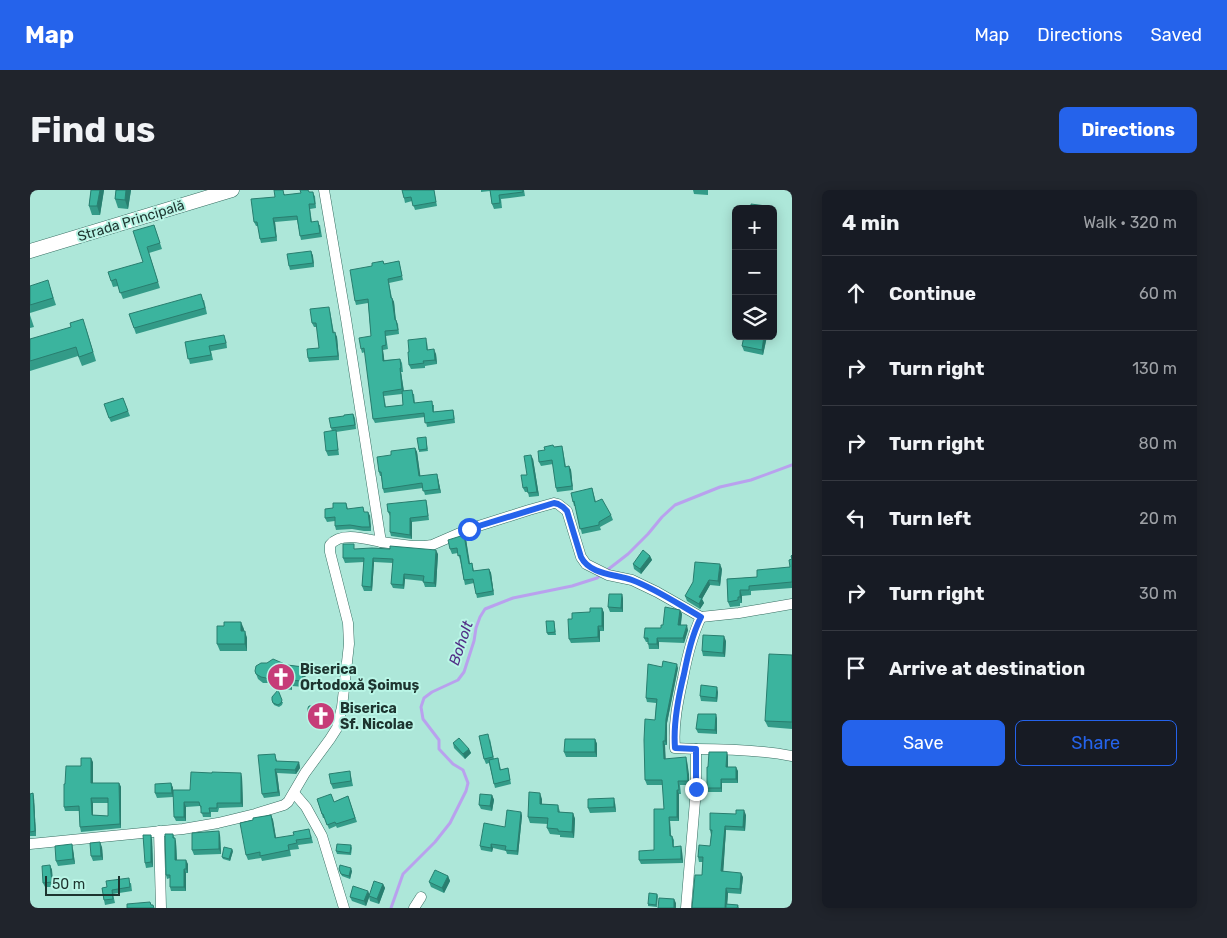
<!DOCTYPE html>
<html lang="en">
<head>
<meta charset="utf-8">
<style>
  body { margin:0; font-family:Rubik,sans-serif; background:#20242c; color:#f1f3f6 }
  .controls { position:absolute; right:15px; top:15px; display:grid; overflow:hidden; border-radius:8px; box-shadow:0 2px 12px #0003 }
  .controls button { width:45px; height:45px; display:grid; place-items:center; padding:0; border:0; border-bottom:1px solid #363941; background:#171b24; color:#f1f3f6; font:25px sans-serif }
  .scale { position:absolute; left:15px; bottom:12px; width:75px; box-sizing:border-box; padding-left:5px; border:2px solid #1d342f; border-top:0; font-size:14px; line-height:18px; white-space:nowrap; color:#1d342f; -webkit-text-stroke:4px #baf5e6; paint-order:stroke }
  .stop { position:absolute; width:15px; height:15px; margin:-11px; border:4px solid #2563eb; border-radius:50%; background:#fff }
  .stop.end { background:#2563eb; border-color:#fff; box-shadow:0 1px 5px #0008 }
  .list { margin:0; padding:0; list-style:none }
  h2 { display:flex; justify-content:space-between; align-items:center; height:65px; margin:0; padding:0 20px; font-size:21px }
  h2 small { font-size:16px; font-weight:400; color:#9ea1a6 }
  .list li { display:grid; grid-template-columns:32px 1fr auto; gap:15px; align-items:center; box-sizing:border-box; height:75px; padding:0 20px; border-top:1px solid #363941 }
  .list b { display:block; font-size:19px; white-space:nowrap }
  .list em { font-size:16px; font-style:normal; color:#9ea1a6 }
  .actions { display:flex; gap:10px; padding:15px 20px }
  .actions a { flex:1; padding:11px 0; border:1px solid #2563eb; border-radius:8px; text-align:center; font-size:18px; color:#2563eb }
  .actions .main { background:#2563eb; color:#fff }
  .icon { flex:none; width:28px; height:28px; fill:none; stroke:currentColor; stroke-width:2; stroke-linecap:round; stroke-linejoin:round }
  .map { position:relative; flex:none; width:762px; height:718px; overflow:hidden; border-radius:8px }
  header { display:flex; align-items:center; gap:30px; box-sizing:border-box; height:70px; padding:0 25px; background:#2563eb; color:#fff }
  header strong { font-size:24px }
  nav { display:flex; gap:28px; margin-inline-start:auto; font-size:18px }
  .intro { display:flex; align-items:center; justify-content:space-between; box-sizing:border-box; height:120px; padding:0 30px }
  h1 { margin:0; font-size:35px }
  .button { padding:12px 22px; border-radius:8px; background:#2563eb; color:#fff; font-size:18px; font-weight:700 }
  main { display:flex; gap:30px; padding:0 30px }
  aside { flex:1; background:#171b24; border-radius:8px; box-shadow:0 2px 12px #0003 }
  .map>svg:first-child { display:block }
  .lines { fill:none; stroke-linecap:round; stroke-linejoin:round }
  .stream { stroke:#b9a1ee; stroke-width:3 }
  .street-casing { stroke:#376e62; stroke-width:11 }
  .secondary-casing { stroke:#376e62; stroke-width:15 }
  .street { stroke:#fff; stroke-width:10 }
  .secondary { stroke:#fff; stroke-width:14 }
  .wall { fill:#339b88; fill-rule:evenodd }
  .shaded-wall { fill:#297e6f }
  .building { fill:#3bb49e; stroke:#297e6f; fill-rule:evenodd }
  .route { stroke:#2563eb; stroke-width:6 }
  .labels { text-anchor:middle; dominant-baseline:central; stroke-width:4; stroke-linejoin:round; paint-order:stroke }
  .street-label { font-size:14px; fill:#1d342f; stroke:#baf5e6 }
  .poi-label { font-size:14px; font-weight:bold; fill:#1d342f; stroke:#baf5e6; text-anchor:start }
  .water-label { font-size:15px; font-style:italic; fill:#512e86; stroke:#baf5e6 }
</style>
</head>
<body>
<header>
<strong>Map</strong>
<nav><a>Map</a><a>Directions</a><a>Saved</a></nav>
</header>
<div class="intro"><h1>Find us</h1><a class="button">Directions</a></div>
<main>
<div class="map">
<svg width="762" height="718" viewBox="0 0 762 718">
  <rect width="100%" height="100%" fill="#ade7d9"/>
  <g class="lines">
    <!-- stream -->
    <path class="stream" d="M361,718L373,684L405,652L420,633L436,601L438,593L433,580L423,574L409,559V550L393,529L391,517L394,508L402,502L428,490L434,482L444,451L446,438L450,427L455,419L483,408L542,396L567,388L598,364L618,344L632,327L645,315L690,297L721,290L762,275"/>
    <defs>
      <g id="street">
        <path d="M351,352L382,356H395L402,355L439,339L499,320L524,313L528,314L537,321L551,367L556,374L578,385L602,390L627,402L671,427L709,423L762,414"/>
        <path d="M666,559C699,559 730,560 762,566"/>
        <path d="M264,603L276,617L292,646L314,718"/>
        <path d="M129,641L131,718"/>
        <path d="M0,654L153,639L188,633L225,624L254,615L258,612L275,583L300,549L307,538L312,517L319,454L318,433L300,362V355C311,341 336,349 351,352L316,129L294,0"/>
        <path d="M384,718L391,707"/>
        <path d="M656,718L666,599V559L645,558C643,534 648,511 653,488C657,467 662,446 671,427"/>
      </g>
      <path id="secondary" d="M0,61L202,0"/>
    </defs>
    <!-- street casing -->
    <use href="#street" class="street-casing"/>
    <!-- secondary casing -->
    <use href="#secondary" class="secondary-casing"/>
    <!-- street -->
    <use href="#street" class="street"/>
    <!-- secondary -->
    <use href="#secondary" class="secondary"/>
  </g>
  <!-- wall -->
  <g class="wall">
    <path d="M61,0H74L70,25H62L59,16Z"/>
    <path d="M86,0H101L98,19L88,18L85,9Z"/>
    <path d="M404,0L407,16L385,20L382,11L375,13L374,8Z"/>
    <path d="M451,0H494L495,6L471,9L472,18L464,19L462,14L460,1L451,2Z"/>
    <path d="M663,0H678V5L664,4Z"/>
    <path d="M280,2L285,6L286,18L280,19L282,32L290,35L292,47L271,50L267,30L245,32L247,51L231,53L230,49L228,36H226L224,32L245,7L255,4V5Z"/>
    <path d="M124,35L132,59L119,63L130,98L93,109L88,96L83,97L81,91L113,72Z"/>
    <path d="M281,61L283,66L284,77L260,80L259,76Z"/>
    <path d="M353,71L354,74L369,71L373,90L359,93L362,108L364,112L366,130L368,134L369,144L356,146L358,159L353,160L354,170L370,169L372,173L373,182H371L374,201L384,204L385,213L404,215V222L423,220L424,224L425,233L397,237L395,227L345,233L343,229L335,162L332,163L331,159L341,146L338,113L326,115L325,111L342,76ZM372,204L373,215L356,217L354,206Z"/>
    <path d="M0,96L20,97L26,115L0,123Z"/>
    <path d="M174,110L177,124L106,144L99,124Z"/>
    <path d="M300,121L304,143L307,147L309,170L279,172L278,168L289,158L287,137H284L282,133Z"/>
    <path d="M0,125L4,137L0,138Z"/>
    <path d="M56,138L66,171L52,176L48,166L0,181V149Z"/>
    <path d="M737,146L733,165L714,161L712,156Z"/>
    <path d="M196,150L197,158L181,161L183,170L160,174L155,152Z"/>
    <path d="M397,152L398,160L406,164L407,174L395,176V178L381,179L379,175V162Z"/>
    <path d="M93,208L100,226L81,232L79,228Z"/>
    <path d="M323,224L325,228L326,239L306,242L309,265L298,266L296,261L302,241L301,238L314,226Z"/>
    <path d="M396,249L398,261L389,262V260Z"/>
    <path d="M524,257L533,260L536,277L539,276L541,280L543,300L527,302L526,298L523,274L511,276L509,272L515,260Z"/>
    <path d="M385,258L387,262L390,286L408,288L411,303L395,305L393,298L354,303L353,299L351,286H350L349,282L361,265Z"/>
    <path d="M503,269L509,306L499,307L498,302H495L493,298Z"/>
    <path d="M562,298L566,312L581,325L583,330L570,337L571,340L552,344L545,316H544L543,312Z"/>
    <path d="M396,310L397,314L399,330L382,332V349L361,346L360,342V326L358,322Z"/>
    <path d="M316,313L318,319L335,322H338L340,326L341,341H334L322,339L306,340L305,336V331L297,332L295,328L303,318Z"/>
    <path d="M434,345L436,349L440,373H442L444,381L459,379L461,383L464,405L447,408L444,393L435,395L430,370L428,363L422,364L420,359Z"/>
    <path d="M325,359L408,364L406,397H395L393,391L375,389L374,399L363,398L361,394L363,373L344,372L342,401H334L332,396L334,372L315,373L313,368Z"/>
    <path d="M762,365V398L721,401V405L712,406V413H710V416L700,417L698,412L697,389L727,387L760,377L762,369Z"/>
    <path d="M620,366L622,370L611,384L604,379L603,374Z"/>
    <path d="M692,379L690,396L680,395L672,409L674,413L670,419L657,411L655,406Z"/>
    <path d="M592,404L593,409V422H580L578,417Z"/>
    <path d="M572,418L574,423V441H570V452L541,453L539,449L542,429Z"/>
    <path d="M650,420L652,424L651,435L658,440L654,453L629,452V459H619L618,452H616L614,448L631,438L633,435Z"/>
    <path d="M524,431L526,445H518L517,443Z"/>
    <path d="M214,439V441L217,448V461H190L187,454Z"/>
    <path d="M696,451L695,467L673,466L672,461Z"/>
    <path d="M762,465V539L738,537L735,531Z"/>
    <path d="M257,475L274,477L276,482L274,497L262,496V500L241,497L238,493H233L228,489L225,481Z"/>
    <path d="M632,477L648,478L637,533V555H635V569L657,571L659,595H650L651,604H649L648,611L649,631H640L641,646H642L644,650V657L652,661L653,673L611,674L609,670L624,660L634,619L633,595H617L615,590L625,530L626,513L617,512L616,508Z"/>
    <path d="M688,502L687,512L671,511L670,506Z"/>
    <path d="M242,510L253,512L252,515L249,517L244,515Z"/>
    <path d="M302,517L304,522L302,531L282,530L279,527L278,523Z"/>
    <path d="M687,528V544L668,543L666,539Z"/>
    <path d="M460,549L464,569L469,572L471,580L478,578L481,594L465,598L459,573L456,574L454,569Z"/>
    <path d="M565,549L567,554V567H536L534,562Z"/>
    <path d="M423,553L439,559L441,563L435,569L424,558Z"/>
    <path d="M698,566V577L708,581V593H692V602H678L677,598L678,577Z"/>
    <path d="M247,568V571L269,572L270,578L266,584L247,583L250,606L234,608L232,604Z"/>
    <path d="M63,572V593H89L91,597V638L51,642L50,637L49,621H35L34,617L35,594L51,576ZM63,613H78V626L63,625Z"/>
    <path d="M321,586L323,596L303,599L301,594Z"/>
    <path d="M212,587L213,617L189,618L188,622H181V627H173L170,616L156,617V631H146L144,627L160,600Z"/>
    <path d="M141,593L143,598V607L127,608L125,603Z"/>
    <path d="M3,603L4,608L6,646H0V604Z"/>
    <path d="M462,605L464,610L462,621L451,619L449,615Z"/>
    <path d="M318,606L327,632L307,638L306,636L299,639L295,628H293L287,609L304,612Z"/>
    <path d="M512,609V614L528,615L530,622L543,623L545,629L544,648L530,647V645L520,644L517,638L518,634L500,633L498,627Z"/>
    <path d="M585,613L586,622L560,623L558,618Z"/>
    <path d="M491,622L492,626L488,665L477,664L476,661L463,658L462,662L451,660L450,656L475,637Z"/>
    <path d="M241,625L243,630L246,648L281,645L283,653L268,655L269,659L260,660L261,666L232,671L231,668L218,670L216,665L223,630Z"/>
    <path d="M716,625L715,641L696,640L693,681L713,687L711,704L698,703L697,714L708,715L709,718H662L672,685L673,672H669L668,667L680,656L681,645L680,640Z"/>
    <path d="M143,644L146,652L147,670L158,674V683H156V701H141L140,697V688L137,689L136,685Z"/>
    <path d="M190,645L191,664L164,665L162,660Z"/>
    <path d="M122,649L123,677L116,678L115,673Z"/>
    <path d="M321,655L322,658L321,665L307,664L306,661Z"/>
    <path d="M72,657L73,670L63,671L61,666Z"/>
    <path d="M43,659L45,674L28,676L26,671Z"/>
    <path d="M203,661L200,671L193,669L192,667Z"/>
    <path d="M20,675L22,680L23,697H15L13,693Z"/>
    <path d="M309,679L322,681L320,689L312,686Z"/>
    <path d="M418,686L420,691L414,703L401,697L399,692Z"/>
    <path d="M101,693L102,701L83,704L85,713L75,715L74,710L72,698Z"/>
    <path d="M353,694L355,698L349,714L340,711L339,707L336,716L322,711L320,707L339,705Z"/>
    <path d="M627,704L628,706L627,717L618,716V714Z"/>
  </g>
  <!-- shaded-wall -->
  <g class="shaded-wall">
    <path d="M70,0H74L70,25L67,16Z"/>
    <path d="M96,0H101L98,19L95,10Z"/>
    <path d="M243,28L245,32L247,51L246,47Z"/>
    <path d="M281,61L283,66L284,77L283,73Z"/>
    <path d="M362,108L364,112L366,134L365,130Z"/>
    <path d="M305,142L307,147L309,170L308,166Z"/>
    <path d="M734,146H737L733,165L732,160Z"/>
    <path d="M352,156L353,160L355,175L353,171Z"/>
    <path d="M404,159L406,164L407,174L405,170Z"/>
    <path d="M370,178L371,182L374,203L372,199Z"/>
    <path d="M385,258L387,262L391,290L389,286Z"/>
    <path d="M501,265L503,269L509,306L507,302Z"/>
    <path d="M539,276L541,280L543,300L542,296Z"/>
    <path d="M407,284L408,288L411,303L409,299Z"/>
    <path d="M338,322L340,326L341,341L340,337Z"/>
    <path d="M380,328L382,332V349L380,345Z"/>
    <path d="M434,345L436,349L440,378L439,374Z"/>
    <path d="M406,360L408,364L406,397L404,393Z"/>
    <path d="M620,366L622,370L611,384L610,379Z"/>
    <path d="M343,368L344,372L342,401L341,397Z"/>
    <path d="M690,374L692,379L690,396L688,391Z"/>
    <path d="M459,379L461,383L464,405L463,401Z"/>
    <path d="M374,384L375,389L374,399L373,395Z"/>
    <path d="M679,390L680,395L672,409L674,413L670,419L669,414V407Z"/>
    <path d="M710,400L712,406V413L710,407Z"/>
    <path d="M592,404L593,409V422L591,418Z"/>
    <path d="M572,418L574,423V441L572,436Z"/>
    <path d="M650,420L652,424L650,439L648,435Z"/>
    <path d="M211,432L214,439V448L211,441Z"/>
    <path d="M657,435L658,440L654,453L653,448Z"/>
    <path d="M568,436L570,441V452L568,447Z"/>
    <path d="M215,441L217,448V461L215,454Z"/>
    <path d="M694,446L696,451L695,467L693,463Z"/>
    <path d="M627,448L629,452V459L627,454Z"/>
    <path d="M647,474L648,478L637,533V555L635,551L636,529Z"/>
    <path d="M274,477L276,482L274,497L272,491Z"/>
    <path d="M260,490L262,496V500L260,494Z"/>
    <path d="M687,497L688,502L687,512L686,508Z"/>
    <path d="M302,517L304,522L302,531L300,527Z"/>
    <path d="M686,524L687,528V544L685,540Z"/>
    <path d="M565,549L567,554V567L565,562Z"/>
    <path d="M633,551L635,555L636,573L634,569Z"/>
    <path d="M439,559L441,563L435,569L433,564Z"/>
    <path d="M697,562L698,566V581L696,577Z"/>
    <path d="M656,567L657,571L659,584V595L658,591Z"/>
    <path d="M61,568L63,572V598L61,593Z"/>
    <path d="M269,572L270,578L266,584L265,580Z"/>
    <path d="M706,577L708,581V593L706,589Z"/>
    <path d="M245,579L247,583L250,606L248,602Z"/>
    <path d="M211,583L212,587L213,617L211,613Z"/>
    <path d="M691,589L692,593V602L691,598Z"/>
    <path d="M89,593L91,597V638L90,634Z"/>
    <path d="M141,593L143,598V607L142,603Z"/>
    <path d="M647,600L649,604V631L647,627Z"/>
    <path d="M3,603L4,608L6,646L5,641Z"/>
    <path d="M510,603L512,609V620L510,614Z"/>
    <path d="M462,605L464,610L462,621L460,616Z"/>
    <path d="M61,608L63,613V630L62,625Z"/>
    <path d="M584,608L585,613L586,622L584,617Z"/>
    <path d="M154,612L156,617V631L154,627Z"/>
    <path d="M714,620L716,625L715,641L713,637Z"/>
    <path d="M491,622L492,626L488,665L487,661Z"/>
    <path d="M543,623L545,629L544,648L542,642Z"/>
    <path d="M241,625L243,630L247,654L245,648Z"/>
    <path d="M639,627L640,631L641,650L640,646Z"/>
    <path d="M695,636L696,640L693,686L691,681Z"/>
    <path d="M189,641L190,645L191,664L189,659Z"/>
    <path d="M121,645L122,649L123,677L121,672Z"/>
    <path d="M145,648L146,652L147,674L145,670Z"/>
    <path d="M70,652L72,657L73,670L71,666Z"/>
    <path d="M42,654L43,659L45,674L43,669Z"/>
    <path d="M461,654L463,658L462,662L461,658Z"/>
    <path d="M651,656L652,661L653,673L651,669Z"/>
    <path d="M202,659L203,661L200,671L199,669Z"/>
    <path d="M156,670L158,674V683L156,679Z"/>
    <path d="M20,675L22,680L23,697L22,692Z"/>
    <path d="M321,678L322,681L320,689L319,686Z"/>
    <path d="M154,679L156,683V701L154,697Z"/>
    <path d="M711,683L713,687L711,704L710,699Z"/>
    <path d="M418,686L420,691L414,703L412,698Z"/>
    <path d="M353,694L355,698L349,714L347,709Z"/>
    <path d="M696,698L698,703L697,718H695Z"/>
    <path d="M338,701L340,705L336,716L334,711Z"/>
    <path d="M644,709L646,713V718H644Z"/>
  </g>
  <!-- building -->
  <g class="building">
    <path d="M61,0H70L67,16H59Z"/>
    <path d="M86,0H96L95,10L85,9Z"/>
    <path d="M244,0H253L254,5L271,3L270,0H278L279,2H283L285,14H279L281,32L288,31L290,43L270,46L267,26L243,28L246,47L230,49L227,32H224L221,9L245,7Z"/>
    <path d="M372,0H404L406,12L383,16L381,7L374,8Z"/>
    <path d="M460,0H493V2L469,5L470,13L462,14Z"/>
    <path d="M721,14L736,16V19H721Z"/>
    <path d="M124,35L130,53L117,57L128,92L90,103L86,89L81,91L78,82L113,72L103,41Z"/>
    <path d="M281,61L283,73L259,76L257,64Z"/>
    <path d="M353,71L354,74L369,71L372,86L358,89L361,108H362L365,130H366L368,140L355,141L356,155L352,156L353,171L370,169L371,178H370L372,199L353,202L355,217L373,215L372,201L382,200L384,213L402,211L403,222L423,220L424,229L395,233L394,223L343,229L334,158L331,159L329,148L341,146L338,109L325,111L320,80L342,76V73Z"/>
    <path d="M18,90L23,108L0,115V96Z"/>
    <path d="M171,104L175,118L104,138L99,124Z"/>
    <path d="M299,117L303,143L305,142L308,166L278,168L277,159L289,158L286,133H282L280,119Z"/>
    <path d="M53,129L63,162L49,167L46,157L0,171V149L41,137L40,133Z"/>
    <path d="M194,145L196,153L179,156L181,165L158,169L155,152Z"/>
    <path d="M714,146H734L732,160L712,156Z"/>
    <path d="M396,148L397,160L404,159L405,170L393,171L394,173L379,175L378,162H379L378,150Z"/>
    <path d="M93,208L98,221L79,228L74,214Z"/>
    <path d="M323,224L325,235L301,238L299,228L314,226V225Z"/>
    <path d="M306,240L308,260L296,261L294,242Z"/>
    <path d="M396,247L397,259L389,260L387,248Z"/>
    <path d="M523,255L524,257L532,256L535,277L539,276L542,296L526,298L522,270L509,272L508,261L515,260L514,257Z"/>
    <path d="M385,258L389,286L407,284L409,299L393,301L392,293L353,299L351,282H349L347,267L361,265V261Z"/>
    <path d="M501,265L507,302L498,303L497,297L493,298L491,285H497L494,266Z"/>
    <path d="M562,298L565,312L572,309L581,325L569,332V335L550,339L544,311L543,312L541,303Z"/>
    <path d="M396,310L398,326L380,328V345L360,342V322H358L357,314Z"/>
    <path d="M303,313H316L317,319L333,317L334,322H338L340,337H332L320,335L305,336V327L295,328V319L303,318Z"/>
    <path d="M434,345L439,374L442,373L443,381L459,379L463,401L446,404L443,389L434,390L430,365L428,366L427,358L420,359L418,350Z"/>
    <path d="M313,354H324V359L342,358L360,359V356L406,360L404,393L393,392L394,386L374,384L373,395L361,394L363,369L343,368L341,397L332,396L334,368H313Z"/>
    <path d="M613,360L620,366L610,379L603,374Z"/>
    <path d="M762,365V392L719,396V400H710V407H708V410L698,412L697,389L727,387V380L760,377L759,370L762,369L761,366Z"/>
    <path d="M665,372L690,374L688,391L679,390L669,407L672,408L669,414L655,406L663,392Z"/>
    <path d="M579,404H592L591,418L578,417Z"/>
    <path d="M635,417L650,420L648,435H657L653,448H627V454H618V448H614L615,438H631V435H633Z"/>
    <path d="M560,418H572V436H568V447L539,449L538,429H542V423L560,422Z"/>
    <path d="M516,431H524L525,442L517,443Z"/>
    <path d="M194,432H211V441H215V454H187V436H194Z"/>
    <path d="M673,445L694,446L693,463L672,461Z"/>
    <path d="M739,464L762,465V532L735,531Z"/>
    <path d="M243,469L257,475L274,477L272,491L260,490V494L239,491L236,488L231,487L226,484L225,481L226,476L231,473H237Z"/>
    <path d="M633,471L647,474L636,529L635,551H633L634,569L656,567L657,580L658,591H648L649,600H647V627H639L640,646H642L643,657L651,656V669L609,670V661L624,660V619H634L632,590H615L614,550L615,529L625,530L627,509L616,508L618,474L632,477Z"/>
    <path d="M671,495L687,497L686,508L670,506Z"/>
    <path d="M248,500L252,510L251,513L248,515L243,513L242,510V507Z"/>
    <path d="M279,516L302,517L300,527L281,526L278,523V518Z"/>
    <path d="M668,524H686L685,540L666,539Z"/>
    <path d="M458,544L463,567L454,569L449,546Z"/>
    <path d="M429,548L439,559L433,564L423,553Z"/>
    <path d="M535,549H565V562H534Z"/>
    <path d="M679,562H697L696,577H706V589H691V598H677V577H678Z"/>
    <path d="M245,564L246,571L269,572L265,580L245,579L248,602L232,604L228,565Z"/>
    <path d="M51,568H61V593H89L90,634L50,637L49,616L34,617V594H35L36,576H51ZM61,608H78V626L62,625Z"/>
    <path d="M468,568L470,580L478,578L480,590L464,594L459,570Z"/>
    <path d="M320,581L321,591L301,594L299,584Z"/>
    <path d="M161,582L182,583V582L211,583V613H187V618H179L180,623H171V616H170L169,612H154V627H144L143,600H160Z"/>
    <path d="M141,593L142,603H125V594Z"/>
    <path d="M499,602L510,603V614L528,615V622L543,623L542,642L528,641V639L517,638L518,628L498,627Z"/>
    <path d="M3,603L5,641L0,642V604Z"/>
    <path d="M301,604L304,612L318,606L325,628L306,634L305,632L297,635L293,624H292L287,609Z"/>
    <path d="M450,604L462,605L460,616L449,615Z"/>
    <path d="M584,608V617L558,618V609Z"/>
    <path d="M477,620L491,622L487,661L475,660L476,656L461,654V658L450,656L454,633L475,637Z"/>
    <path d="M706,620H714L713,637L695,636L691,681L711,683L710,699L696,698L695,718H662L665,685H672L673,667H668L669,655L680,656L682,640H680V623L706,624Z"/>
    <path d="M241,625L245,648L264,645L263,642L279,639L281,648L266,650L267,653L258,655L259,660L230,666V662L216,665L210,633L223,630V628Z"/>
    <path d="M189,641V659L162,660V643Z"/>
    <path d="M135,644H143V648H145V670H156V679H154V697H140V685H136Z"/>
    <path d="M113,645H121V672L115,673Z"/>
    <path d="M70,652L71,666H61L60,653Z"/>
    <path d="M42,654L43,669L26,671L25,656Z"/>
    <path d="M307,654L321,655L320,663L306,661Z"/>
    <path d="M194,657L202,659L199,669L192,667Z"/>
    <path d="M20,675L22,692L13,693L12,676Z"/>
    <path d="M310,675L321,678L319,686L311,684L309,679Z"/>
    <path d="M405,680L418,686L412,698L399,692Z"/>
    <path d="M99,688L100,697L82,700L83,709L74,710L72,698L77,697L76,691Z"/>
    <path d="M344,691L353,694L347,709L339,706Z"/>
    <path d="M323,696L338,701L334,711L320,707Z"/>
    <path d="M619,703L627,704L626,715L618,714Z"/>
    <path d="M629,708L644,709V718H628Z"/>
    <path d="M120,712L121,715H123L124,718H97V714Z"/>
    <path d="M696,714L708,715L707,718H696Z"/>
  </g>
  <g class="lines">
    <!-- route -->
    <path class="route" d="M439,339L524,313L528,314L533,317L537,321L551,367C560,385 586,384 602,390C626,399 648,414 671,427C662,445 658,464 654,484C648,508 643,533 645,558L666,559V599"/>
  </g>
  <!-- icons -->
  <defs>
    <symbol id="church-disc" viewBox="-11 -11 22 22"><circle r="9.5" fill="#c63d78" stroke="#baf5e6"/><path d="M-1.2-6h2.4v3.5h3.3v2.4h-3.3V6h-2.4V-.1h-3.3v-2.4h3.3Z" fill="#fff"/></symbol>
  </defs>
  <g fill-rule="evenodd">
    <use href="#church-disc" x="235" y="471" width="32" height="32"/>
    <use href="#church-disc" x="275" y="510" width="32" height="32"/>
  </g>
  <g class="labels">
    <!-- street labels -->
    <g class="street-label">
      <text transform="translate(101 31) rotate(-17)">Strada Principală</text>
    </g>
    <!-- poi labels -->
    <g class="poi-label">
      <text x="270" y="479">Biserica<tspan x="270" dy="16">Ortodoxă Șoimuș</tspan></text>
      <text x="310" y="518">Biserica<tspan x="310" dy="16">Sf. Nicolae</tspan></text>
    </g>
    <!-- water labels -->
    <g class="water-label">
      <text transform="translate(431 453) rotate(-71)">Boholt</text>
    </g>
  </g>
</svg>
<div class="controls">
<button>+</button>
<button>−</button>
<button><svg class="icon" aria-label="layers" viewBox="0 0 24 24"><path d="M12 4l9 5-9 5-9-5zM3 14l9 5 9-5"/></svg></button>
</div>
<div class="scale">50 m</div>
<div class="stop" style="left:439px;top:339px"></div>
<div class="stop end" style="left:666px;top:599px"></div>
</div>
<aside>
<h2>4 min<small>Walk · 320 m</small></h2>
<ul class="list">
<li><svg class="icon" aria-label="ahead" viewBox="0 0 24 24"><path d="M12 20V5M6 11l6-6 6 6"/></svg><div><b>Continue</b></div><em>60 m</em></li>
<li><svg class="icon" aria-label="right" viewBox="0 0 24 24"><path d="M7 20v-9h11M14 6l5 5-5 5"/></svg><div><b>Turn right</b></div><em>130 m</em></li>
<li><svg class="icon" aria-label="right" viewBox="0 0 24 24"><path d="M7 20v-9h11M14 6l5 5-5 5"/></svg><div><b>Turn right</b></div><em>80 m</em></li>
<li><svg class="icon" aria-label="left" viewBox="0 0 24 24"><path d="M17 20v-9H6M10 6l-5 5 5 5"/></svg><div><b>Turn left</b></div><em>20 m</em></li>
<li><svg class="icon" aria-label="right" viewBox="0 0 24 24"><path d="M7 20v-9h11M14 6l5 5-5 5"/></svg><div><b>Turn right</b></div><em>30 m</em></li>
<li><svg class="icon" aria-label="arrive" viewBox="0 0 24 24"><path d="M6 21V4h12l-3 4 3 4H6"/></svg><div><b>Arrive at destination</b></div></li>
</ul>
<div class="actions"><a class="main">Save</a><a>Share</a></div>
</aside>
</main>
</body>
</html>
